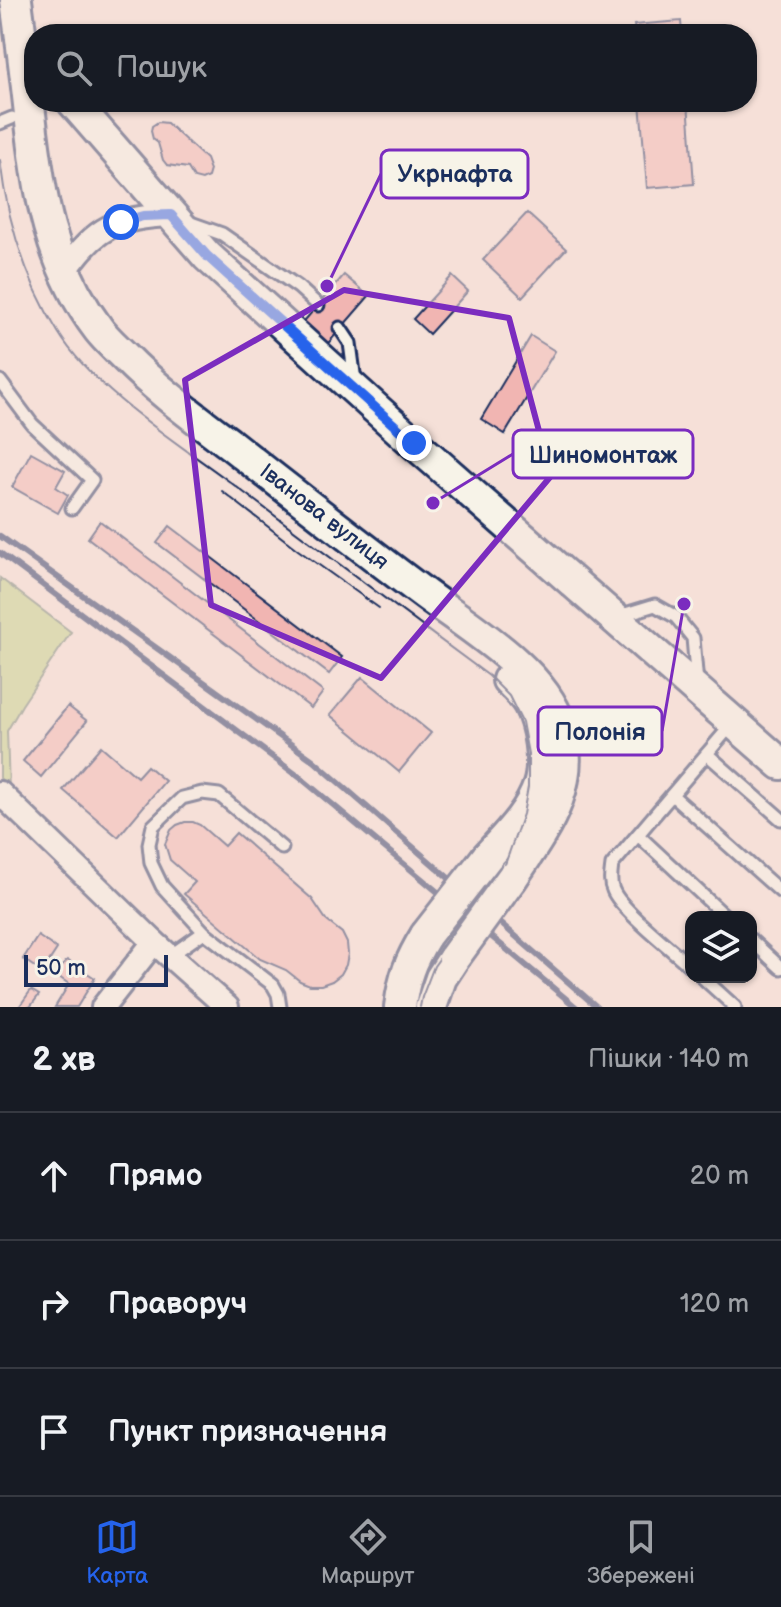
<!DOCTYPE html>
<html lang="uk">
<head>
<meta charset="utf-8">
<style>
  body { margin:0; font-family:"Balsamiq Sans",sans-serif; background:#20242c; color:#f1f3f6 }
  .controls { position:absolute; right:24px; bottom:24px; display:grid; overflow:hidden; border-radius:16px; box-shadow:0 2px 6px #0004 }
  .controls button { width:72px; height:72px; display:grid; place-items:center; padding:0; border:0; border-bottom:2px solid #363941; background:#171b24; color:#f1f3f6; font:40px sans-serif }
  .scale { position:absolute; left:24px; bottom:20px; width:144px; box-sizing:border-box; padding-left:8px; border:4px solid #1b2f5e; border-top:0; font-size:22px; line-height:28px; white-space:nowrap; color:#1b2f5e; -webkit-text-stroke:6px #f7f3e8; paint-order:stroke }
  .stop { position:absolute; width:24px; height:24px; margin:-18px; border:6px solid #2563eb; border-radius:50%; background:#fff }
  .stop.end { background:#2563eb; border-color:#fff; box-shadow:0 2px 8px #0008 }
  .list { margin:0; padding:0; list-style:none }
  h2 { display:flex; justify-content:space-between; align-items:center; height:104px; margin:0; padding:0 32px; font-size:34px }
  h2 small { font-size:26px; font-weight:400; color:#9ea1a6 }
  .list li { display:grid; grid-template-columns:52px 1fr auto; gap:24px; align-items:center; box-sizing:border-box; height:128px; padding:0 32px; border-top:2px solid #363941 }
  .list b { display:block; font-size:30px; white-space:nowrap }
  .list em { font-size:26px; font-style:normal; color:#9ea1a6 }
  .icon { flex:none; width:44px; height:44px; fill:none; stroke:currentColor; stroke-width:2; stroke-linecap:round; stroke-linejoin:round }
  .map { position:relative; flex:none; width:781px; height:1007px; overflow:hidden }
  .search { position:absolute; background:#171b24; box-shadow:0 2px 6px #0004; left:24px; right:24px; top:24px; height:88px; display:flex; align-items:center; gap:20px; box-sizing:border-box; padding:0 28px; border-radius:32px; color:#9ea1a6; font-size:30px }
  .sheet { height:488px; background:#171b24 }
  nav { display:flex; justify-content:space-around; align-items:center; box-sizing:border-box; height:112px; border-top:2px solid #363941; background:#171b24; font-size:22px; color:#9ea1a6 }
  nav a { display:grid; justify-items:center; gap:4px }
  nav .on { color:#2563eb }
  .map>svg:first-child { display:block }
  .green { fill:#c1d388; stroke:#6e8173; stroke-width:2 }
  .building { fill:#f1b5b2; stroke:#1b2f5e; stroke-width:2 }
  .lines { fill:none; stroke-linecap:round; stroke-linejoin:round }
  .lane-casing { stroke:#1b2f5e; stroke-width:17 }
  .street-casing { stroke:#1b2f5e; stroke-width:28 }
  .secondary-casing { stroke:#1b2f5e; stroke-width:36 }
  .lane { stroke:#f7f3e8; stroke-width:11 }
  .street { stroke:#f7f3e8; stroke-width:22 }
  .secondary { stroke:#f7f3e8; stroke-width:30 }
  .tram { stroke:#1b2f5e; stroke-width:2 }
  .rail { stroke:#1b2f5e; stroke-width:6 }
  .secondary-bridge-casing { stroke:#1b2f5e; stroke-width:36; stroke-linecap:butt }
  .secondary-bridge { stroke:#f7f3e8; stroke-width:30 }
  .route { stroke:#2563eb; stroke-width:10 }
  .marked { fill:none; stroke:#7b2cbf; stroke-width:6; stroke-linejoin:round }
  .labels { text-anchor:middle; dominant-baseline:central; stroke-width:8; stroke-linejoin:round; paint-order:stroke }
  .street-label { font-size:22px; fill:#1b2f5e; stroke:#f7f3e8 }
  .leader { fill:none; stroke:#7b2cbf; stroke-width:3 }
  .callout-dot { fill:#7b2cbf; stroke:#f7f3e8; stroke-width:3 }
  .callout { fill:#f7f3e8; stroke:#7b2cbf; stroke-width:3 }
  .callout-label { font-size:24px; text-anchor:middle; font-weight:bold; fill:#1b2f5e }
</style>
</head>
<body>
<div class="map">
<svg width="781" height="1007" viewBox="0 0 781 1007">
  <rect width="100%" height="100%" fill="#f5e0d8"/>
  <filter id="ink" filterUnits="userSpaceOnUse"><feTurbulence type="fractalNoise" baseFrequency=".0125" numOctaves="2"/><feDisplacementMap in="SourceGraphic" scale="16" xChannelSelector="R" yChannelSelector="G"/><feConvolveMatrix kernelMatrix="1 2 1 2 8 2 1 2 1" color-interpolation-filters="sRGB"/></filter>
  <g filter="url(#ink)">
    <!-- green -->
    <path class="green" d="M0,578L71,632L22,705L7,731L9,789L0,778Z"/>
    <!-- building -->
    <g class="building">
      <path d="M681,21L682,34H635L634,25Z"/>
      <path d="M640,102H688L694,184L647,188Z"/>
      <path d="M158,122L167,123L206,159L210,170L208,177L202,180L194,178L188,168L167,165L163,160L158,143L153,139L151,131L152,126Z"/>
      <path d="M527,213L566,249L522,297L483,260Z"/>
      <path d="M344,275L369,296L324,348L299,327Z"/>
      <path d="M452,276L468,291L429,334L413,319Z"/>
      <path d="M531,336L555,351L505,434L481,419Z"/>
      <path d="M31,452L65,471L56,487L68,495L58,513L12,487Z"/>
      <path d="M100,521L323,692L311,708L88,538Z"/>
      <path d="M170,526L342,657L329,674L157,543Z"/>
      <path d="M362,677L431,733L399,772L330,715Z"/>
      <path d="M68,706L87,721L41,777L23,761Z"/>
      <path d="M101,746L137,777L147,766L165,781L118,837L63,790Z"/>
      <path d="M185,822H193L200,825L224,846L236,833L312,899L327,921L342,933L347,943L348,954L346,965L341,974L332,981L321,985H310L300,981L286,970L260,959L184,894L195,882L170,860L165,844L171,830L177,825Z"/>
      <path d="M38,936L57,949L42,972L23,959Z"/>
      <path d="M67,960L95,978L77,1007H55L69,984L56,975Z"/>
      <path d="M31,990L39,995L30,1007H19Z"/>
    </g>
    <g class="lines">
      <defs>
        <g id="lane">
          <path d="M0,123L12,118"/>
          <path d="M188,222L222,234L298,287L318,305"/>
          <path d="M340,328L350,343L355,381"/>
          <path d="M0,381L32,424L92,480L72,508"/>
          <path d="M619,616L655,605L676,617L693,638L697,684"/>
          <path d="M707,754L781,819"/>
          <path d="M672,795L781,892"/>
          <path d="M638,835L726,917"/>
          <path d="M204,932L162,886L151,863L149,844L153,826L182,798L202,793L219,795L282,848"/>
          <path d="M751,940L781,968"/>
          <path d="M170,956L204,932L273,985L278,994L280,1007"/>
          <path d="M691,967C674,951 620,909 613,890C609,882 611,874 612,865L733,723"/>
          <path d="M702,977L735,1007"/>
        </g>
        <g id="street">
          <path d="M65,272C94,227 118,217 171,215"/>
          <path d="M0,793L154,942L227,1007"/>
          <path d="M103,1007L154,942"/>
        </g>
        <g id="secondary">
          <path d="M16,0C21,38 26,76 30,114C39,193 49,264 99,330C106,339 115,347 124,356C156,389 193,416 230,444C295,495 360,546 426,595C469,627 543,671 559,723C579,785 544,830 512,878"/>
          <path d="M73,102L207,256L414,443L781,764"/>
          <path d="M487,857C506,836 530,813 539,785C546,762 540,725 529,704C524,695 515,687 508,680"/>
          <path d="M400,1007C404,977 410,961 426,935"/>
          <path d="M431,1007L441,978L454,958"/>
        </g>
      </defs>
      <!-- lane casing -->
      <use href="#lane" class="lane-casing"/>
      <!-- street casing -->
      <use href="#street" class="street-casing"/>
      <!-- secondary casing -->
      <use href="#secondary" class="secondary-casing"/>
      <!-- lane -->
      <use href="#lane" class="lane"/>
      <!-- street -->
      <use href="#street" class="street"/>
      <!-- secondary -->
      <use href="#secondary" class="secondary"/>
      <!-- tram -->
      <g class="tram">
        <path d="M0,160C7,220 26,280 58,332C92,388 173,440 226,479C314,545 401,611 489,676L509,696L522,722L528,754V787L523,814L503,870L434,966L422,997L420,1007"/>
        <path d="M222,491L298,550L379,608"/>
      </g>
      <!-- rail -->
      <g class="rail">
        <path d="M0,536L313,760L597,1007"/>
        <path d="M0,553L302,779L576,1007"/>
      </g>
      <defs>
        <g id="secondary-bridge">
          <path d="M426,935L487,857"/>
          <path d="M454,958L512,878"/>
        </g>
      </defs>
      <!-- secondary-bridge casing -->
      <use href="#secondary-bridge" class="secondary-bridge-casing"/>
      <!-- secondary-bridge -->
      <use href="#secondary-bridge" class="secondary-bridge"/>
    </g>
  </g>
  <g class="lines" filter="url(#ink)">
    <!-- route -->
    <path class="route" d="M121,222L143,216L171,215L207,256L414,443"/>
  </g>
  <!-- marked area -->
  <path d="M0 0H781V1007H0ZM344,290L509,318L551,476L381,678L211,605L185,380Z" fill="#f5e0d8" fill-opacity=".55" fill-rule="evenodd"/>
  <path class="marked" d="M344,290L509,318L551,476L381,678L211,605L185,380Z"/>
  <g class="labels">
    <!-- street labels -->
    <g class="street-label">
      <text transform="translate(324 517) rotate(38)">Іванова вулиця</text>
    </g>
  </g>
  <!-- callouts -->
  <path class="leader" d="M327 286L381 174M433 503L513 454M684 604L662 731"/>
  <g class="callout-dot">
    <circle cx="327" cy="286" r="8"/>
    <circle cx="433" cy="503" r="8"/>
    <circle cx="684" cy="604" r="8"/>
  </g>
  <g class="callout">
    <rect x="381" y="150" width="147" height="48" rx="8"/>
    <rect x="513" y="430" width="180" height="48" rx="8"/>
    <rect x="538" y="707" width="124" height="48" rx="8"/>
  </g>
  <g class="callout-label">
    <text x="455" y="182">Укрнафта</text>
    <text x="603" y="463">Шиномонтаж</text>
    <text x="600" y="740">Полонія</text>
  </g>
</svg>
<div class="controls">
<button><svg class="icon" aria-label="layers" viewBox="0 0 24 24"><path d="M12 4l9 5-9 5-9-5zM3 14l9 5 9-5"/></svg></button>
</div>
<div class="scale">50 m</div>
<div class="stop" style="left:121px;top:222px"></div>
<div class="stop end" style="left:414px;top:443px"></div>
<div class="search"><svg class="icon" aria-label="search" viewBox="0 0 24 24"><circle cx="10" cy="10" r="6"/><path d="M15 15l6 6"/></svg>Пошук</div>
</div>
<section class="sheet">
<h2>2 хв<small>Пішки · 140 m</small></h2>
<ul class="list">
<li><svg class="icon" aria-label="ahead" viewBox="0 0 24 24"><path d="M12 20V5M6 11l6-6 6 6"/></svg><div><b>Прямо</b></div><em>20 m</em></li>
<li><svg class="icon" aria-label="right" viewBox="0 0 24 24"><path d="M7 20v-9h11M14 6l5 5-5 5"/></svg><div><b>Праворуч</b></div><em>120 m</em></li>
<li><svg class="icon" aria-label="arrive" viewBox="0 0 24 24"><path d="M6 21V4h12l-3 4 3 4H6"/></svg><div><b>Пункт призначення</b></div></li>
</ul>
</section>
<nav>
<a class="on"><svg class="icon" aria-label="map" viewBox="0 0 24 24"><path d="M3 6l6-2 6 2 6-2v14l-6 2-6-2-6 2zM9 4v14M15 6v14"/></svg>Карта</a>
<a><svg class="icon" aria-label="directions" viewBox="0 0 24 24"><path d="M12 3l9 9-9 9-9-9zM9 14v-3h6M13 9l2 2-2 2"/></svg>Маршрут</a>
<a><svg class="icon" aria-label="saved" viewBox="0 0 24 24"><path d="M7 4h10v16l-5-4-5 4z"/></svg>Збережені</a>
</nav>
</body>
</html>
